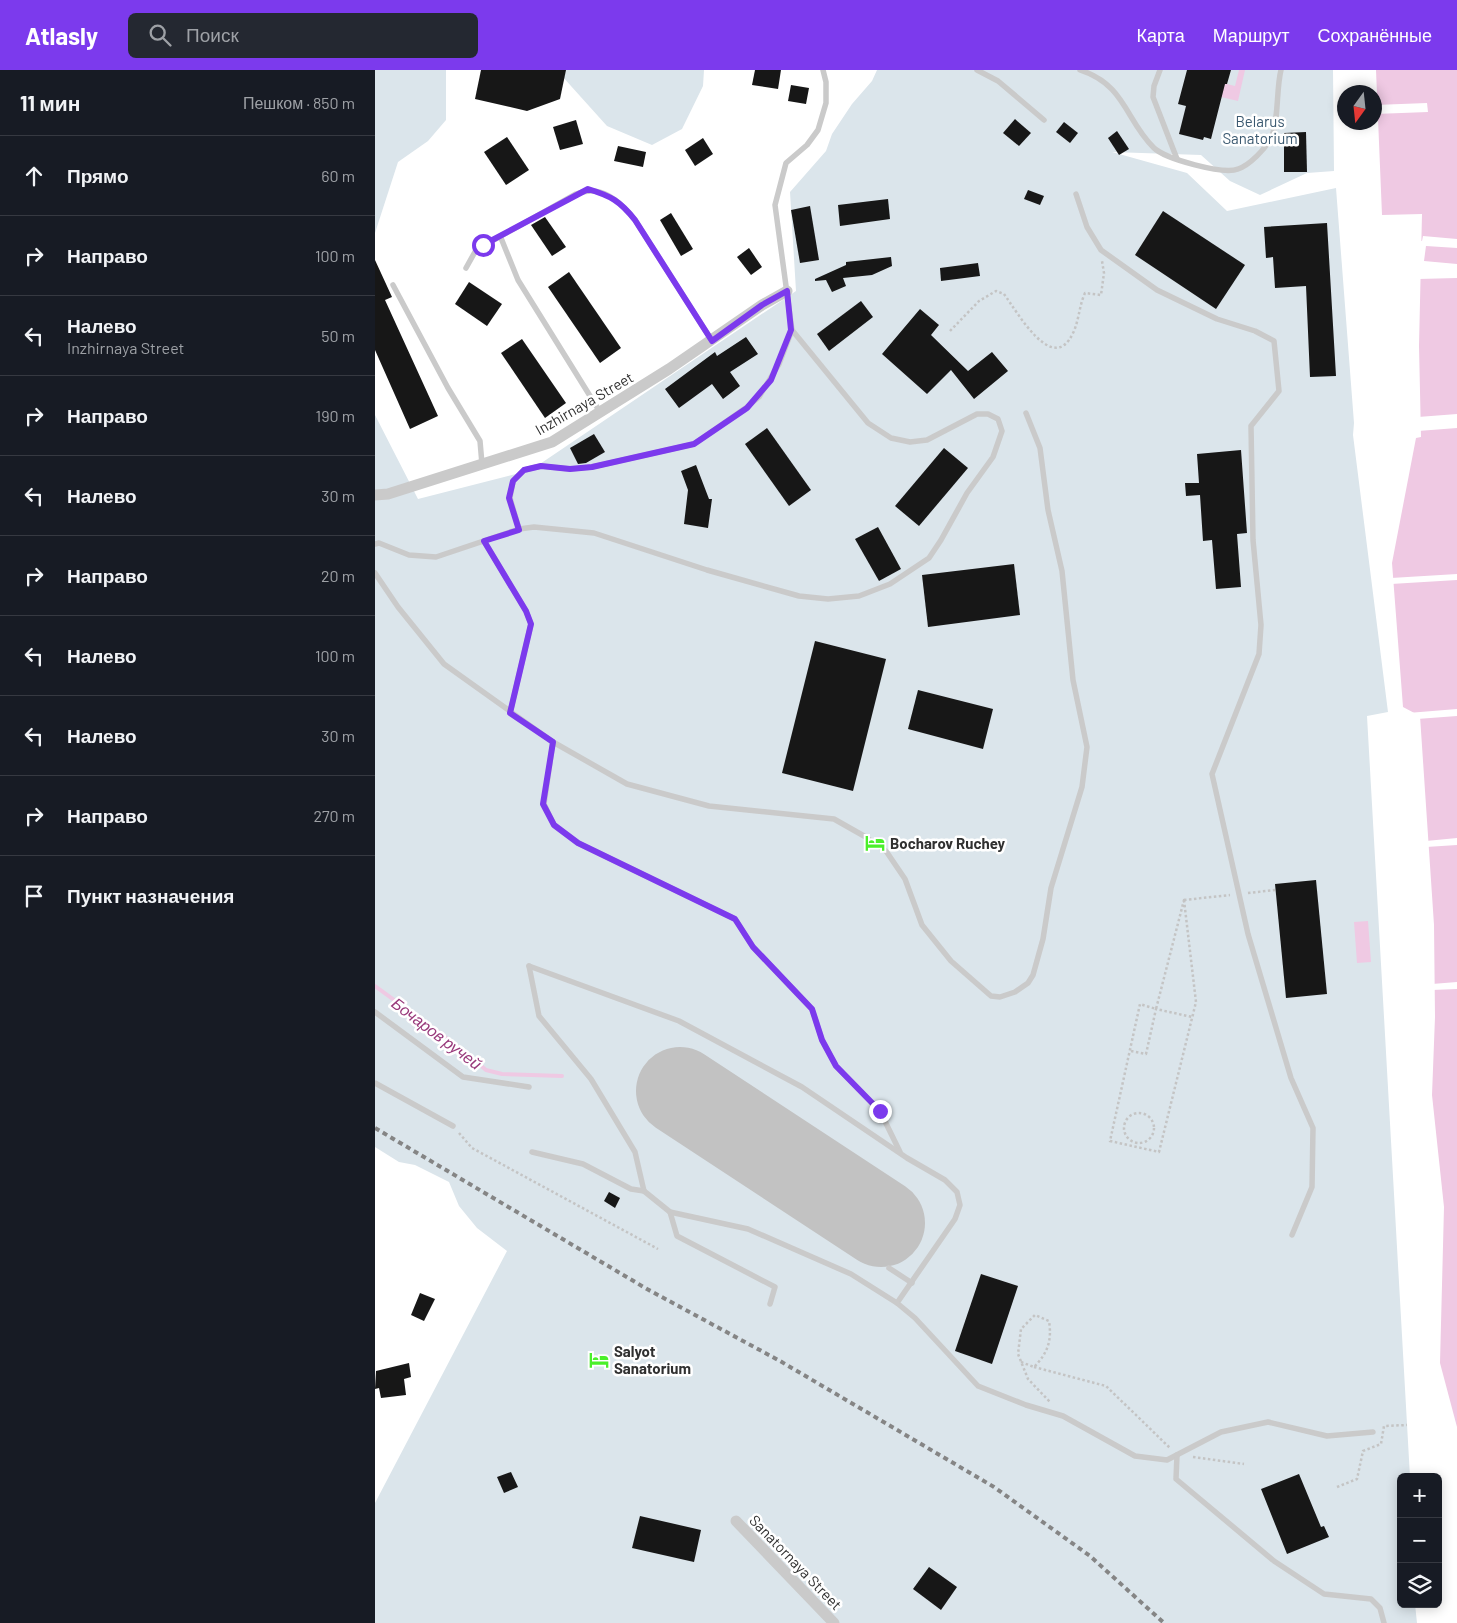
<!DOCTYPE html>
<html lang="ru">
<head>
<meta charset="utf-8">
<style>
  body { margin:0; font-family:Barlow,sans-serif; background:#242831; color:#f1f3f6 }
  .controls { position:absolute; right:15px; bottom:15px; display:grid; overflow:hidden; border-radius:8px; box-shadow:0 2px 12px #0003 }
  .controls button { width:45px; height:45px; display:grid; place-items:center; padding:0; border:0; border-bottom:1px solid #363941; background:#171b24; color:#f1f3f6; font:25px sans-serif }
  .compass { position:absolute; left:962px; top:15px; width:45px; height:45px; border-radius:50%; background:#171b24; box-shadow:0 2px 12px #0003; rotate:195deg }
  .stop { position:absolute; width:15px; height:15px; margin:-11px; border:4px solid #7c3aed; border-radius:50%; background:#fff }
  .stop.end { background:#7c3aed; border-color:#fff; box-shadow:0 1px 5px #0008 }
  .list { margin:0; padding:0; list-style:none }
  h2 { display:flex; justify-content:space-between; align-items:center; height:65px; margin:0; padding:0 20px; font-size:21px }
  h2 small { font-size:16px; font-weight:400; color:#9ea1a6 }
  .list li { display:grid; grid-template-columns:32px 1fr auto; gap:15px; align-items:center; box-sizing:border-box; height:80px; padding:0 20px; border-top:1px solid #363941 }
  .list b { display:block; font-size:19px; white-space:nowrap }
  .list p { margin:0; font-size:16px; white-space:nowrap; color:#9ea1a6 }
  .list em { font-size:16px; font-style:normal; color:#9ea1a6 }
  .icon { flex:none; width:28px; height:28px; fill:none; stroke:currentColor; stroke-width:2; stroke-linecap:round; stroke-linejoin:round }
  .map { position:relative; flex:none; width:1082px; height:1553px; overflow:hidden }
  header { display:flex; align-items:center; gap:30px; box-sizing:border-box; height:70px; padding:0 25px; background:#7c3aed; color:#fff }
  header strong { font-size:24px }
  nav { display:flex; gap:28px; margin-inline-start:auto; font-size:18px }
  .search { width:350px; height:45px; background:#242831; display:flex; align-items:center; gap:12px; box-sizing:border-box; padding:0 18px; border-radius:8px; color:#9ea1a6; font-size:19px }
  main { display:flex }
  aside { flex:1; background:#171b24 }
  .map>svg:first-child { display:block }
  .green { fill:#dbe5eb }
  .water { fill:#efc9e3 }
  .pier { fill:#fff }
  .lines { fill:none; stroke-linecap:round; stroke-linejoin:round }
  .stream { stroke:#efc9e3; stroke-width:4 }
  .runway { stroke:#c2c2c2; stroke-width:88 }
  .building { fill:#171717 }
  .path { stroke:#c4c4c4; stroke-width:2.5; stroke-dasharray:2.5 2.5; stroke-linecap:butt }
  .lane { stroke:#cacaca; stroke-width:5.5 }
  .street { stroke:#cacaca; stroke-width:11 }
  .rail { stroke:#858585; stroke-width:4; stroke-dasharray:5 4; stroke-linecap:butt }
  .route { stroke:#7c3aed; stroke-width:6 }
  .labels { text-anchor:middle; dominant-baseline:central; stroke-width:5; stroke-linejoin:round; paint-order:stroke }
  .park-label { font-size:15px; fill:#3a586f; stroke:#fff }
  .street-label { font-size:15px; fill:#303030; stroke:#fff }
  .poi-label { font-size:15px; font-weight:bold; fill:#303030; stroke:#fff; text-anchor:start }
  .water-label { font-size:16px; font-style:italic; fill:#98397b; stroke:#fff }
</style>
</head>
<body>
<header>
<strong>Atlasly</strong>
<div class="search"><svg class="icon" aria-label="search" viewBox="0 0 24 24"><circle cx="10" cy="10" r="6"/><path d="M15 15l6 6"/></svg>Поиск</div>
<nav><a>Карта</a><a>Маршрут</a><a>Сохранённые</a></nav>
</header>
<main>
<aside>
<h2>11 мин<small>Пешком · 850 m</small></h2>
<ul class="list">
<li><svg class="icon" aria-label="ahead" viewBox="0 0 24 24"><path d="M12 20V5M6 11l6-6 6 6"/></svg><div><b>Прямо</b></div><em>60 m</em></li>
<li><svg class="icon" aria-label="right" viewBox="0 0 24 24"><path d="M7 20v-9h11M14 6l5 5-5 5"/></svg><div><b>Направо</b></div><em>100 m</em></li>
<li><svg class="icon" aria-label="left" viewBox="0 0 24 24"><path d="M17 20v-9H6M10 6l-5 5 5 5"/></svg><div><b>Налево</b><p>Inzhirnaya Street</p></div><em>50 m</em></li>
<li><svg class="icon" aria-label="right" viewBox="0 0 24 24"><path d="M7 20v-9h11M14 6l5 5-5 5"/></svg><div><b>Направо</b></div><em>190 m</em></li>
<li><svg class="icon" aria-label="left" viewBox="0 0 24 24"><path d="M17 20v-9H6M10 6l-5 5 5 5"/></svg><div><b>Налево</b></div><em>30 m</em></li>
<li><svg class="icon" aria-label="right" viewBox="0 0 24 24"><path d="M7 20v-9h11M14 6l5 5-5 5"/></svg><div><b>Направо</b></div><em>20 m</em></li>
<li><svg class="icon" aria-label="left" viewBox="0 0 24 24"><path d="M17 20v-9H6M10 6l-5 5 5 5"/></svg><div><b>Налево</b></div><em>100 m</em></li>
<li><svg class="icon" aria-label="left" viewBox="0 0 24 24"><path d="M17 20v-9H6M10 6l-5 5 5 5"/></svg><div><b>Налево</b></div><em>30 m</em></li>
<li><svg class="icon" aria-label="right" viewBox="0 0 24 24"><path d="M7 20v-9h11M14 6l5 5-5 5"/></svg><div><b>Направо</b></div><em>270 m</em></li>
<li><svg class="icon" aria-label="arrive" viewBox="0 0 24 24"><path d="M6 21V4h12l-3 4 3 4H6"/></svg><div><b>Пункт назначения</b></div></li>
</ul>
</aside>
<div class="map">
<svg width="1082" height="1553" viewBox="0 0 1082 1553">
  <rect width="100%" height="100%" fill="#fff"/>
  <!-- green -->
  <g class="green">
    <path d="M0,0H71V50L53,71L23,92L0,163Z"/>
    <path d="M166,0H329L328,16L307,59L277,75L232,56L187,6Z"/>
    <path d="M502,0H958L959,101L932,103L885,125L855,111L826,85L737,82L812,103L852,141L961,118L979,353L978,365L1013,642L992,646L1035,1407H1026V1534H1040L1042,1553H0V1433L132,1181L102,1158L84,1136L74,1112L40,1095L24,1092L0,1077V345L43,429L156,400L421,221L415,122L451,81L457,64L477,34L497,11Z"/>
  </g>
  <!-- water -->
  <g class="water">
    <path d="M864,0H870L863,31L829,23L832,9L860,16Z"/>
    <path d="M1001,0H1082V1357L1065,1293L1069,1137L1057,1025L1060,947L1059,855L1045,646L1028,637L1017,493L1041,368L1046,367L1044,276L1047,144L1007,145Z"/>
    <path d="M993,851L996,892L982,893L979,852Z"/>
  </g>
  <!-- pier -->
  <g class="pier">
    <path d="M1052,33L1053,42L1000,44V35Z"/>
    <path d="M1048,166L1082,169V178L1051,176L1049,191L1082,194V208L1043,209L1044,171H1047Z"/>
    <path d="M1082,344V358L1043,361V347Z"/>
    <path d="M1082,504V510L1016,514V508Z"/>
    <path d="M1082,639V646L1042,649L1033,643Z"/>
    <path d="M1082,768V775L1051,777V771Z"/>
    <path d="M1082,912V919L1057,920V914Z"/>
  </g>
  <g class="lines">
    <!-- stream -->
    <path class="stream" d="M0,916L85,978L111,1000L127,1004L187,1006"/>
    <!-- runway -->
    <path class="runway" d="M305,1021L506,1153"/>
  </g>
  <!-- building -->
  <g class="building">
    <path d="M106,0H191L185,29L152,41L100,29Z"/>
    <path d="M380,0H406L403,19L377,15Z"/>
    <path d="M812,0H856L852,14H850L836,69L829,67L828,70L804,64L811,36L803,34Z"/>
    <path d="M416,15L434,18L431,34L413,31Z"/>
    <path d="M640,49L656,63L644,76L628,63Z"/>
    <path d="M201,50L208,74L185,80L178,57Z"/>
    <path d="M689,52L703,63L695,73L681,62Z"/>
    <path d="M742,61L754,79L744,85L733,68Z"/>
    <path d="M931,62L932,102H909V63Z"/>
    <path d="M132,67L154,100L131,115L109,82Z"/>
    <path d="M328,68L338,84L320,96L310,80Z"/>
    <path d="M243,76L271,82L268,97L239,91Z"/>
    <path d="M653,120L669,126L665,135L649,129Z"/>
    <path d="M513,129L515,149L465,156L463,135Z"/>
    <path d="M435,136L444,190L425,193L416,140Z"/>
    <path d="M788,141L870,195L841,239L760,185Z"/>
    <path d="M296,143L318,179L306,186L285,150Z"/>
    <path d="M170,147L191,177L177,186L156,155Z"/>
    <path d="M952,153L961,306L935,307L931,216L900,218L898,187L891,188L889,157Z"/>
    <path d="M374,178L387,197L376,205L362,187Z"/>
    <path d="M516,187L517,196L497,205L468,208L471,216L457,222L451,210L440,211V209L471,195V192Z"/>
    <path d="M0,190L17,227L10,230L63,346L35,359L0,280Z"/>
    <path d="M603,193L605,206L566,211L565,198Z"/>
    <path d="M194,202L246,278L225,293L173,217Z"/>
    <path d="M94,212L127,234L112,256L80,234Z"/>
    <path d="M486,231L498,247L454,281L442,264Z"/>
    <path d="M545,239L564,255L556,265L593,301L617,282L633,301L599,329L576,300L552,324L507,284Z"/>
    <path d="M371,267L383,284L355,302L365,316L348,329L337,314L304,338L290,319L340,282L342,286Z"/>
    <path d="M147,269L191,333L170,348L126,283Z"/>
    <path d="M392,358L436,420L414,436L370,374Z"/>
    <path d="M219,364L230,382L211,393L203,394L195,378Z"/>
    <path d="M569,378L593,398L544,456L520,436Z"/>
    <path d="M866,380L872,463L862,464L866,517L841,519L837,470L828,471L825,425L811,426L810,413H824L822,384Z"/>
    <path d="M321,395L334,429H337L333,458L309,454L313,420L306,401Z"/>
    <path d="M503,457L526,499L504,511L480,469Z"/>
    <path d="M639,494L645,545L553,557L547,505Z"/>
    <path d="M440,571L511,589L478,721L407,703Z"/>
    <path d="M543,620L618,639L608,679L533,659Z"/>
    <path d="M941,810L952,924L911,928L900,814Z"/>
    <path d="M234,1122L245,1128L240,1138L229,1131Z"/>
    <path d="M606,1204L643,1216L617,1294L580,1281Z"/>
    <path d="M45,1223L60,1229L49,1251L36,1245Z"/>
    <path d="M34,1293L36,1307L29,1309L31,1325L6,1328L4,1318L0,1319L1,1301Z"/>
    <path d="M136,1402L143,1417L129,1423L122,1407Z"/>
    <path d="M924,1404L946,1457L949,1456L954,1467L912,1484L886,1419Z"/>
    <path d="M265,1446L326,1460L319,1492L257,1478Z"/>
    <path d="M554,1497L582,1517L566,1540L538,1519Z"/>
  </g>
  <g class="lines">
    <!-- path -->
    <g class="path">
      <path d="M575,261L604,231L621,221L629,224C643,243 678,306 698,263C704,251 704,236 710,223L726,225L729,203L727,191"/>
      <path d="M873,823L900,820"/>
      <path d="M809,830L821,932L784,1082L735,1071L765,934L781,939Z"/>
      <path d="M809,830L855,825"/>
      <path d="M756,981L771,984L781,939L817,947"/>
      <circle cx="764" cy="1058" r="15"/>
      <path d="M84,1063L97,1078L283,1179"/>
      <path d="M646,1292L659,1297C673,1283 677,1270 674,1251L660,1245L646,1259L643,1284L653,1309L675,1332"/>
      <path d="M659,1297L731,1316L795,1378"/>
      <path d="M818,1387L869,1394"/>
      <path d="M962,1417L982,1409L988,1381L1006,1374L1009,1356L1032,1355"/>
    </g>
    <!-- lane -->
    <g class="lane">
      <path d="M602,0L623,11L669,50"/>
      <path d="M705,0C751,15 750,50 779,78C790,89 849,105 863,99C875,95 890,79 896,68C904,52 901,19 906,0"/>
      <path d="M785,0L779,16L778,27L802,89"/>
      <path d="M701,124L712,157L726,180L782,220L842,249L880,261L899,271L904,321L876,356L878,470L886,555L884,584L837,704L873,864L916,1008L938,1058L937,1117L917,1165"/>
      <path d="M126,168L143,210L225,342"/>
      <path d="M91,198L101,180L201,124C226,114 245,131 260,150L337,271"/>
      <path d="M18,215L73,318L105,371L107,394"/>
      <path d="M144,459L135,428L138,411L149,400L166,396L195,399L217,397L319,374L372,337L384,327L404,294L417,260"/>
      <path d="M109,471L151,541L156,554L135,643"/>
      <path d="M0,474L4,473L34,485L61,487L144,459L159,457L219,463L332,500L424,526L453,529L484,526L515,514L554,488L566,470L592,423L618,387L627,361L623,349L613,344H602L552,370L535,372L516,368L493,353L417,260L400,135L411,93L432,75L443,60L451,33V12L448,0"/>
      <path d="M0,503L23,537L69,594L178,672L252,714L334,736L459,749L489,766L511,781L530,809L547,855L576,891L616,926L625,927L640,922L653,913L658,905L668,869L676,818L707,717L712,677L698,610L687,501L673,440L665,378L651,343"/>
      <path d="M178,672L169,734L179,755L203,773L360,849L378,877L437,939L447,970L461,996L505,1041L525,1082"/>
      <path d="M154,896L304,951L427,1017L532,1088L570,1110L582,1122L585,1135L580,1149L522,1233L540,1248L603,1316L651,1335L688,1346L760,1386L792,1390L846,1362L893,1352L952,1366L998,1362"/>
      <path d="M154,896L164,946L216,1009L260,1082L269,1121L295,1142L373,1159L476,1204L522,1233"/>
      <path d="M0,942L88,1007L154,1017"/>
      <path d="M0,1013L78,1056"/>
      <path d="M157,1082L208,1094L256,1119L269,1121"/>
      <path d="M295,1142L302,1166L400,1217L395,1234"/>
      <path d="M514,1198L537,1213"/>
      <path d="M802,1385L801,1409L899,1491L949,1524L996,1529L1005,1538L1009,1553"/>
    </g>
    <!-- street -->
    <g class="street">
      <path d="M0,425L13,424L177,372L294,299L387,235L412,221"/>
      <path d="M361,1451L459,1553"/>
    </g>
    <!-- rail -->
    <path class="rail" d="M0,1058L272,1219L405,1291L619,1417L715,1486L789,1553"/>
  </g>
  <g class="lines">
    <!-- route -->
    <path class="route" d="M108,175L213,119C236,126 245,131 260,150L337,271L387,235L412,221L416,260L396,310L372,338L319,374L217,397L195,399L166,396L149,400L138,411L134,428L144,460L109,471L151,541L156,554L135,643L178,672L168,734L179,755L203,773L360,849L378,877L437,939L447,970L461,996L505,1041"/>
  </g>
  <!-- icons -->
  <defs>
    <symbol id="hotel-bare" viewBox="-9 -9 18 18"><path d="M-6-4.5h1.5V1H6V5H4.5V3h-9V5H-6ZM-4 0a1.8 1.8 0 1 1 3.6 0ZM.5 0V-2.5h3Q6-2.5 6 0Z" fill="#4aef2a" stroke="#fff" stroke-width="2.5" paint-order="stroke"/></symbol>
  </defs>
  <g fill-rule="evenodd">
    <use href="#hotel-bare" x="486" y="759" width="28" height="28"/>
    <use href="#hotel-bare" x="210" y="1276" width="28" height="28"/>
  </g>
  <g class="labels">
    <!-- park labels -->
    <g class="park-label">
      <text x="885" y="51">Belarus<tspan x="885" dy="17">Sanatorium</tspan></text>
    </g>
    <!-- street labels -->
    <g class="street-label">
      <text transform="translate(209 333) rotate(-30)">Inzhirnaya Street</text>
      <text transform="translate(421 1492) rotate(46)">Sanatornaya Street</text>
    </g>
    <!-- poi labels -->
    <g class="poi-label">
      <text x="515" y="773">Bocharov Ruchey</text>
      <text x="239" y="1281">Salyot<tspan x="239" dy="17">Sanatorium</tspan></text>
    </g>
    <!-- water labels -->
    <g class="water-label">
      <text transform="translate(62 963) rotate(37)">Бочаров ручей</text>
    </g>
  </g>
</svg>
<div class="controls">
<button>+</button>
<button>−</button>
<button><svg class="icon" aria-label="layers" viewBox="0 0 24 24"><path d="M12 4l9 5-9 5-9-5zM3 14l9 5 9-5"/></svg></button>
</div>
<svg class="compass" viewBox="-18 -18 36 36"><path d="M0-13l5 13h-10z" fill="#e53935"/><path d="M0 13l5-13h-10z" fill="#9ea1a6"/></svg>
<div class="stop" style="left:108px;top:175px"></div>
<div class="stop end" style="left:505px;top:1041px"></div>
</div>
</main>
</body>
</html>
